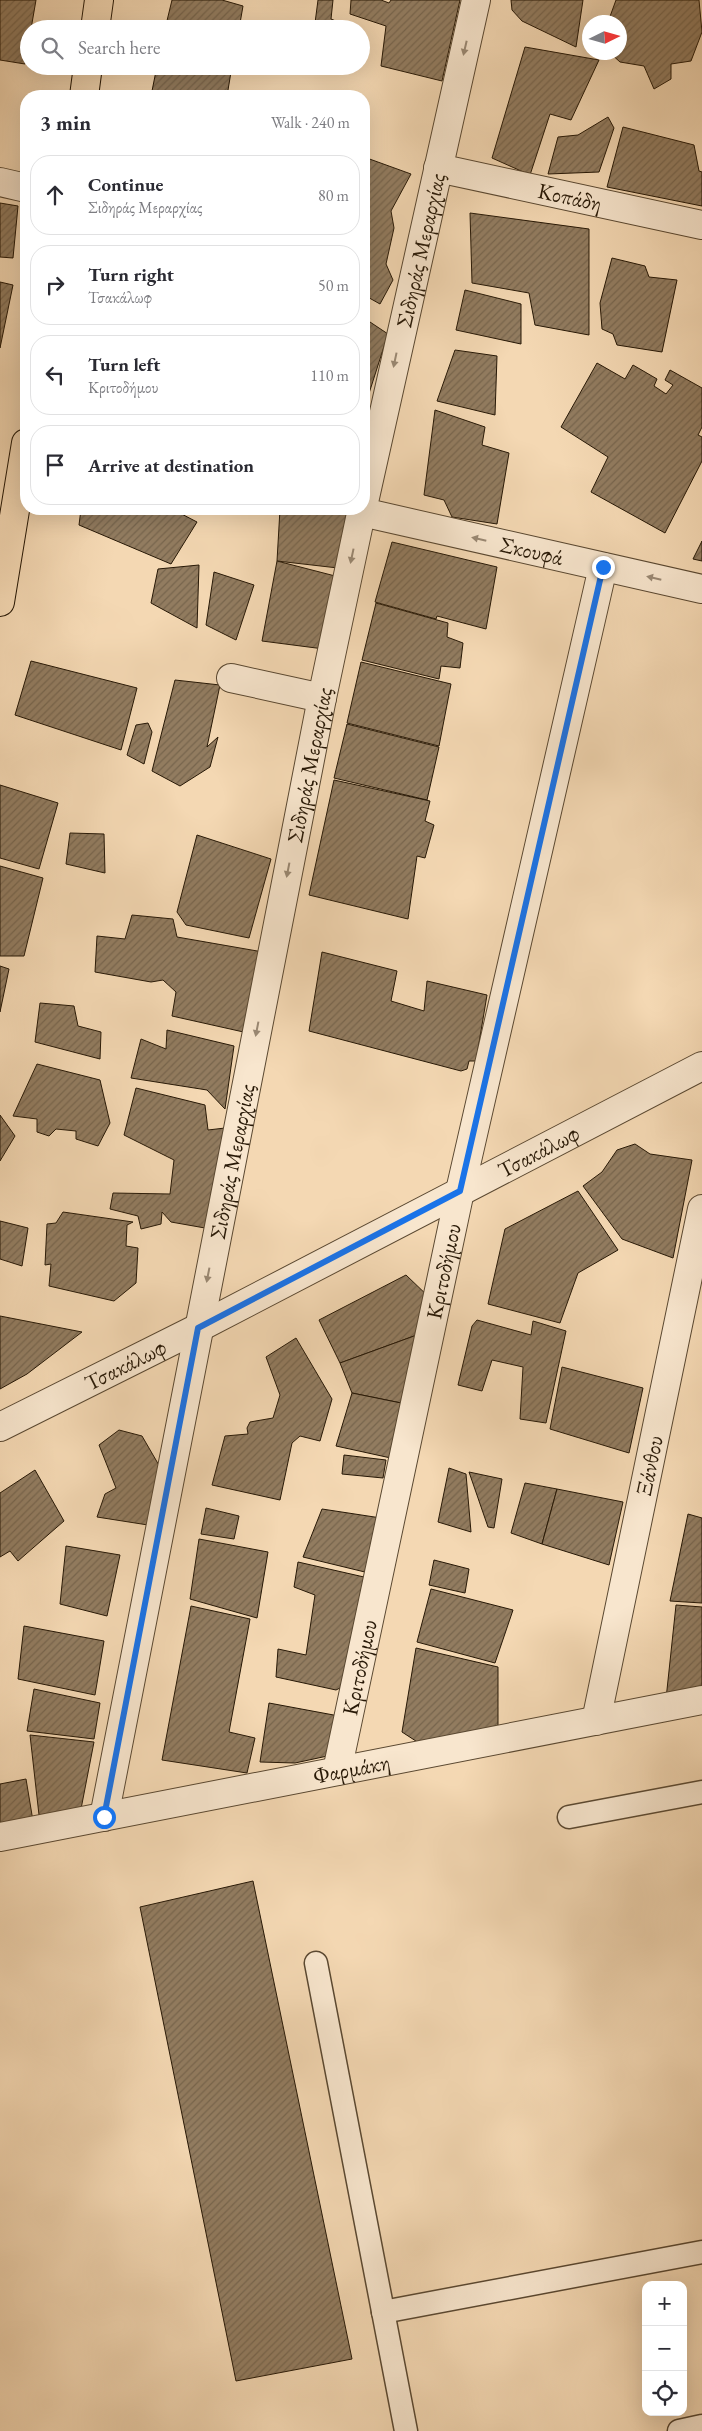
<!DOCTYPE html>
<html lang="en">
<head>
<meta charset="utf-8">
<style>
  body { margin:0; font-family:"EB Garamond",serif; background:#f2f2f3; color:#2b2b33 }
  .controls { position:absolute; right:15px; bottom:15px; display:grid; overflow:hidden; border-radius:10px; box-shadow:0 5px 20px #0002 }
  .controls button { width:45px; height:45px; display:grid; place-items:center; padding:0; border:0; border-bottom:1px solid #e1e1e2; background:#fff; color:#2b2b33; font:25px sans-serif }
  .compass { position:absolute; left:582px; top:15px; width:45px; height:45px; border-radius:50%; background:#fff; box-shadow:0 5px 20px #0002; rotate:85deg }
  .stop { position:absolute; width:15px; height:15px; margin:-11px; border:4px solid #1a73e8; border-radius:50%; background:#fff }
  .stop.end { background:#1a73e8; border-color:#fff; box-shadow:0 1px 5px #0008 }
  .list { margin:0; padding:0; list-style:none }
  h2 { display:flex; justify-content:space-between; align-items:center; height:65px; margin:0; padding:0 20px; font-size:21px }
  h2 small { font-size:16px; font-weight:400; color:#7c7c81 }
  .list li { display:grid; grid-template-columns:32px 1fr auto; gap:15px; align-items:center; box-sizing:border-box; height:80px; margin:0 10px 10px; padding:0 10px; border:1px solid #e1e1e2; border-radius:20px }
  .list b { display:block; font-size:19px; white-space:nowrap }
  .list p { margin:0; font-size:16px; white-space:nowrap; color:#7c7c81 }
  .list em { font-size:16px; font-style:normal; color:#7c7c81 }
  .icon { flex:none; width:28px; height:28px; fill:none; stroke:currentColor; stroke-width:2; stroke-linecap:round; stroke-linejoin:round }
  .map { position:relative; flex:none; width:702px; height:2431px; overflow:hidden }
  .search { position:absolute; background:#fff; box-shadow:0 5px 20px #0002; left:20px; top:20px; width:350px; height:55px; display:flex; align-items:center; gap:12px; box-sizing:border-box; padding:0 18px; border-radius:28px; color:#7c7c81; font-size:19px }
  .panel { position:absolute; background:#fff; box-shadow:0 5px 20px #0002; left:20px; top:90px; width:350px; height:425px; border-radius:20px }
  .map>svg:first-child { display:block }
  .building { fill:url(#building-hatch); stroke:#271806 }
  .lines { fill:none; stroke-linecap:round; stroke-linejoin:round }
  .service-casing { stroke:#5a4831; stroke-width:25 }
  .pedestrian-casing { stroke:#5a4831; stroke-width:30 }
  .minor-casing { stroke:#5a4831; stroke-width:30 }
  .tertiary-casing { stroke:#5a4831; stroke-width:30 }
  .primary-casing { stroke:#271806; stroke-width:30 }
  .service { stroke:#f8e6ce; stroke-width:22 }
  .pedestrian { stroke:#f8e6ce; stroke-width:28 }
  .minor { stroke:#f8e6ce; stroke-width:28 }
  .tertiary { stroke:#f8e6ce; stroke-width:28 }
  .primary { stroke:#f4d8b3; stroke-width:28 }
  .oneway { fill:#9a8974 }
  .route { stroke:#1a73e8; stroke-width:6 }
  .labels { text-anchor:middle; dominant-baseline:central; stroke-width:5; stroke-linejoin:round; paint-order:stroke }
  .street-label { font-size:22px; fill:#271806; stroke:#f8e6ce }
</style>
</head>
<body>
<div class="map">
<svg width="702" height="2431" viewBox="0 0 702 2431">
  <defs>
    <pattern id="building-hatch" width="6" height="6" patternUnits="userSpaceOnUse" patternTransform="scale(1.25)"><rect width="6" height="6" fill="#927c60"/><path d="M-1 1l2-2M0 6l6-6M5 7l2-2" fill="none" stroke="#77654d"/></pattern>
  </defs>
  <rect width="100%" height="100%" fill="#f4d8b3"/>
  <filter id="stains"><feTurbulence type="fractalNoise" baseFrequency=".004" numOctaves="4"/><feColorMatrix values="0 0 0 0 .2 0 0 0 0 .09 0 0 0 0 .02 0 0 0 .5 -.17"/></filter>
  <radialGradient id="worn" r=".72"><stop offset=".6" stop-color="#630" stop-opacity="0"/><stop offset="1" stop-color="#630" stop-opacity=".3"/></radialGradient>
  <!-- building -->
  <g class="building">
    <path d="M0,0H36L31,29H29L25,64L0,60Z"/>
    <path d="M172,0H222L243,6L239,29H165Z"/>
    <path d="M318,0H333L331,19L355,29H326L315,23Z"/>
    <path d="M351,0H381L389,3L391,0H460L442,81L381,66L386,26L350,14Z"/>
    <path d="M511,0H583L576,47L522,21L512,10Z"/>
    <path d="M616,0H699L702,32L691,61L671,64V79L654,89L644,66L620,62L609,52H620V22H608Z"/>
    <path d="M525,47L599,60L571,120L550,114L530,175L492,158Z"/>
    <path d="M157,66H232L227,96H151Z"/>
    <path d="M608,117L614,128L599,172L548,174L558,137L578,135Z"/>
    <path d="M623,127L694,145L699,171L702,172V206L607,187Z"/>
    <path d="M364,157L411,174L391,211L394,228L386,264L393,280L380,304L364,295Z"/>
    <path d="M0,203L18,206L13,258L0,257Z"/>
    <path d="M470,213L589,229V335L535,325L529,293L472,283Z"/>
    <path d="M612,258L645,266L649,277L677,280L662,352L617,345L613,334L602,329L600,303Z"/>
    <path d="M0,282L13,285L0,348Z"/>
    <path d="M465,290L521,304V344L456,330Z"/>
    <path d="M364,318L388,334L364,409Z"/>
    <path d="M455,350L497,356L495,415L437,401Z"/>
    <path d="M597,363L625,379L633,365L657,379L654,386L666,394L673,385L665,380L670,370L702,388V427L698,435L702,437V461L665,533L591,492L608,457L561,427Z"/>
    <path d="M435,410L485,427L482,445L509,453L497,524L452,517L444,500L424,495Z"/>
    <path d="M81,509H172L197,522L171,564L79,525Z"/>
    <path d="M280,509H349L338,568L277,561Z"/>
    <path d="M702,541V561L693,559Z"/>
    <path d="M392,542L497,567L486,629L437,616L436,619L375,602Z"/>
    <path d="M277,561L339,577L324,649L262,641Z"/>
    <path d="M199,565L197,628L151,603L158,569Z"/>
    <path d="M214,572L254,585L236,640L206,625Z"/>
    <path d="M376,603L448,623L447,637L463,643L460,668L441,666L439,679L362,660Z"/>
    <path d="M31,661L137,688L121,750L15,715Z"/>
    <path d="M361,662L451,684L439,746L347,723Z"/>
    <path d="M175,680L220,685L207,747L218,737L210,767L180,786L152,771Z"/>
    <path d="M148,723L152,732L144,764L127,755L136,725Z"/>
    <path d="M347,724L439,747L427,800L334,778Z"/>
    <path d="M334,780L430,801L425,821L434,825L425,858L417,856L408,919L309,895Z"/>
    <path d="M0,785L58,803L39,869L0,858Z"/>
    <path d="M70,833L104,834L105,873L66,864Z"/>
    <path d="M197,835L271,859L249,938L186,925L177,912Z"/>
    <path d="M0,866L43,878L24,956H0Z"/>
    <path d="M132,915L173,919L177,937L263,952L248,1033L172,1016L176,992L163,980L151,982L95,972L97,936L125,939Z"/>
    <path d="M322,952L397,971L391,1001L424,1011L427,981L487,995L476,1061H469L467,1069L461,1071L309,1031Z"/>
    <path d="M0,966L9,969L0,1012Z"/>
    <path d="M40,1003L74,1006L78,1026L101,1032L100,1059L35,1042Z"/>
    <path d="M167,1030L234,1046L225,1109L207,1090L131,1078L141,1039L166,1049Z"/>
    <path d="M37,1064L100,1080L110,1123L98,1146L76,1139V1131L56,1129L49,1136L37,1132V1119L13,1116Z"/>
    <path d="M136,1088L205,1105L208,1130L225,1128L205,1228L171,1222L162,1212L161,1224L141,1229L138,1216L110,1209L113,1193L170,1194L174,1160L124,1135Z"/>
    <path d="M0,1115L15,1136L0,1161Z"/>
    <path d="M635,1144L650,1154L692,1160L673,1258L622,1239L583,1186L602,1172L617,1150Z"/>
    <path d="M578,1191L618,1250L578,1273L560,1323L488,1304L505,1229Z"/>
    <path d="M63,1212L133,1222L127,1225L126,1246L138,1248L136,1283L114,1301L49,1286L51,1264L45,1265L47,1224L56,1223Z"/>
    <path d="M0,1221L28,1228L22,1266L0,1259Z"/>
    <path d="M406,1275L431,1299L425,1332L340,1363L319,1320Z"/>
    <path d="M0,1316L82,1332L27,1374L0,1389Z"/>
    <path d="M477,1320L531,1335L533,1321L566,1331L546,1423L520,1419L523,1367L492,1360L482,1391L458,1385L472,1326Z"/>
    <path d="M425,1332L411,1405L352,1393L340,1363Z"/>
    <path d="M296,1338L332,1399L320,1441L300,1436L292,1443L280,1500L212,1485L225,1436L248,1434L247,1428L250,1422L273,1418L280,1395L266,1357Z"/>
    <path d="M562,1367L643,1388L629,1453L550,1429Z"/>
    <path d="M352,1393L411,1405L400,1460L336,1446Z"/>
    <path d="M119,1430L142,1436L160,1467L148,1525L97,1517L105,1494L116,1488L99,1445Z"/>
    <path d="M344,1455L386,1460L383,1478L342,1474Z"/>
    <path d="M449,1468L466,1474L471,1532L438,1522Z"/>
    <path d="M35,1470L64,1521L18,1561L10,1551L0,1557V1493Z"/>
    <path d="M469,1472L502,1479L494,1528L488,1527Z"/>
    <path d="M525,1483L557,1489L542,1544L511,1533Z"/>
    <path d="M557,1489L623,1502L609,1565L542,1544Z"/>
    <path d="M206,1508L239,1516L234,1539L201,1534Z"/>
    <path d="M322,1509L381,1518L369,1573L303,1557Z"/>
    <path d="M688,1514L702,1518V1603L670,1601Z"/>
    <path d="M199,1539L268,1552L257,1618L190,1599Z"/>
    <path d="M66,1546L120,1555L107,1616L60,1604Z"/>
    <path d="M434,1560L469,1569L465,1593L429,1585Z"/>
    <path d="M298,1562L364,1577L348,1684L336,1690L276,1677L278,1649L306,1655L315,1595L294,1587Z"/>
    <path d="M431,1589L513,1610L495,1663L417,1642Z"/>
    <path d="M676,1605L702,1607V1693L666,1699Z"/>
    <path d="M191,1606L250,1619L229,1732L255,1738L247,1773L162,1760Z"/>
    <path d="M24,1626L104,1641L95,1695L18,1679Z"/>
    <path d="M416,1648L498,1667V1730L422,1745L402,1732Z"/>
    <path d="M34,1689L100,1703L94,1739L27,1731Z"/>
    <path d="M269,1703L339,1716L332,1755L295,1763L260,1762Z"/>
    <path d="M30,1735L94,1742L81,1809L39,1815Z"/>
    <path d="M26,1779L33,1821L0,1829V1784Z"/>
    <path d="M253,1881L352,2359L236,2381L140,1907Z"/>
  </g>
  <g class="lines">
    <defs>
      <g id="service">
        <path d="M569,1817L702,1792"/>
        <path d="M316,1963L406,2431"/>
        <path d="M383,2312L702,2252"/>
        <path d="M679,2431L702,2426"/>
      </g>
      <g id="pedestrian">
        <path id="s1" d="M438,168L702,225"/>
        <path d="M460,1191L603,567"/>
      </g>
      <g id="minor">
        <path d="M0,182L26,188"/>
        <path id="s2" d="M364,502L476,0"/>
        <path id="s3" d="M362,512L702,589"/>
        <path d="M231,678L322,698"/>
        <path id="s4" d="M0,1427L198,1328L702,1066"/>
        <path id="s5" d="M596,1721L702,1209"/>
        <path id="s6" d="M337,1771L460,1191"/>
        <path id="s7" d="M104,1817L322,698L362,509"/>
      </g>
      <g id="tertiary">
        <path id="s8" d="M0,1837L702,1700"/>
      </g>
      <g id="primary">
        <path d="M95,29L99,0"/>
        <path d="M84,96L88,66"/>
        <path d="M0,602L26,443"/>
      </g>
    </defs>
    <!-- service casing -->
    <use href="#service" class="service-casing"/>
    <!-- pedestrian casing -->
    <use href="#pedestrian" class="pedestrian-casing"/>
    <!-- minor casing -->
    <use href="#minor" class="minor-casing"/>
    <!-- tertiary casing -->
    <use href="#tertiary" class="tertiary-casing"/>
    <!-- primary casing -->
    <use href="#primary" class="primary-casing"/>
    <!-- service -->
    <use href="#service" class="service"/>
    <!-- pedestrian -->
    <use href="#pedestrian" class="pedestrian"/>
    <!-- minor -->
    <use href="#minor" class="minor"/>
    <!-- tertiary -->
    <use href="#tertiary" class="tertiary"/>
    <!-- primary -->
    <use href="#primary" class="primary"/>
  </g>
  <!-- one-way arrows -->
  <defs><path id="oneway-solid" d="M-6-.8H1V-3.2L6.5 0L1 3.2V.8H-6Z" transform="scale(1.25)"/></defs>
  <g class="oneway">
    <use href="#oneway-solid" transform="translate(465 48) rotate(103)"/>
    <use href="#oneway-solid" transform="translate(395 360) rotate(102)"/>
    <use href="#oneway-solid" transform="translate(479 539) rotate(-167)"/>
    <use href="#oneway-solid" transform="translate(352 556) rotate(102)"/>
    <use href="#oneway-solid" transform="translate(654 578) rotate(-167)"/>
    <use href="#oneway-solid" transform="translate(288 870) rotate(101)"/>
    <use href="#oneway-solid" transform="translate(257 1029) rotate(101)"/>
    <use href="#oneway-solid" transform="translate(208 1275) rotate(101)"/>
  </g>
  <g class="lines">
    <!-- route -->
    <path class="route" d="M104,1817L198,1328L460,1191L603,567"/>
  </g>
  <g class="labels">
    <!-- street labels -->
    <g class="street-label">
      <text stroke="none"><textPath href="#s1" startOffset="135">Κοπάδη</textPath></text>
      <text stroke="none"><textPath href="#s2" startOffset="258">Σιδηράς Μεραρχίας</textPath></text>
      <text stroke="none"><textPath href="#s3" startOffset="174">Σκουφά</textPath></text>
      <text stroke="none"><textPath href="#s7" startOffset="1072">Σιδηράς Μεραρχίας</textPath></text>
      <text stroke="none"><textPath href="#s4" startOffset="605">Τσακάλωφ</textPath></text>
      <text stroke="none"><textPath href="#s7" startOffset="668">Σιδηράς Μεραρχίας</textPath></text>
      <text stroke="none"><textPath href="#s6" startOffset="511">Κριτοδήμου</textPath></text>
      <text stroke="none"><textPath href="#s4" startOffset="140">Τσακάλωφ</textPath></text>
      <text stroke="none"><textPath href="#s5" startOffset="261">Ξάνθου</textPath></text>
      <text stroke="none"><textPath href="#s6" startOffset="106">Κριτοδήμου</textPath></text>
      <text stroke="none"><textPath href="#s8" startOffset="358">Φαρμάκη</textPath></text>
    </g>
  </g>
  <rect width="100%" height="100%" filter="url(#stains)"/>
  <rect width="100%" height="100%" fill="url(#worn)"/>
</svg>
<div class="controls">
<button>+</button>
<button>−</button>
<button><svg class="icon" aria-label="locate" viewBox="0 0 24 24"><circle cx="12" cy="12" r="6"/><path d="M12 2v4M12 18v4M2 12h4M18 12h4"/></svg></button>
</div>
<svg class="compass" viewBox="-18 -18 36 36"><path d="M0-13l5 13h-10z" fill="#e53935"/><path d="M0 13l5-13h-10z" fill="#7c7c81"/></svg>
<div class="stop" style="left:104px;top:1817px"></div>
<div class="stop end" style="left:603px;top:567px"></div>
<div class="search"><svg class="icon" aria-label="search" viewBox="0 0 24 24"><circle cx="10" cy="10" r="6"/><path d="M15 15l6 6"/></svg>Search here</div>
<section class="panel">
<h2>3 min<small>Walk · 240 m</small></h2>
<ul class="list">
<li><svg class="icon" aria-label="ahead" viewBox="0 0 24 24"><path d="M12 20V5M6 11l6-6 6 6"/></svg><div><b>Continue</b><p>Σιδηράς Μεραρχίας</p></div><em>80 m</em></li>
<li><svg class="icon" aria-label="right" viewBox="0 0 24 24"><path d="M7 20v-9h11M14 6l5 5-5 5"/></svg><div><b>Turn right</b><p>Τσακάλωφ</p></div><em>50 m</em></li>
<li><svg class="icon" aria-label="left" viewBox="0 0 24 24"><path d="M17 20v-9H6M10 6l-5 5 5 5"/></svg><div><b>Turn left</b><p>Κριτοδήμου</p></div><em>110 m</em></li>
<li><svg class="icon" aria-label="arrive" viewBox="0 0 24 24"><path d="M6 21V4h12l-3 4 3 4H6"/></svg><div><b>Arrive at destination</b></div></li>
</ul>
</section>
</div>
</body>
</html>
